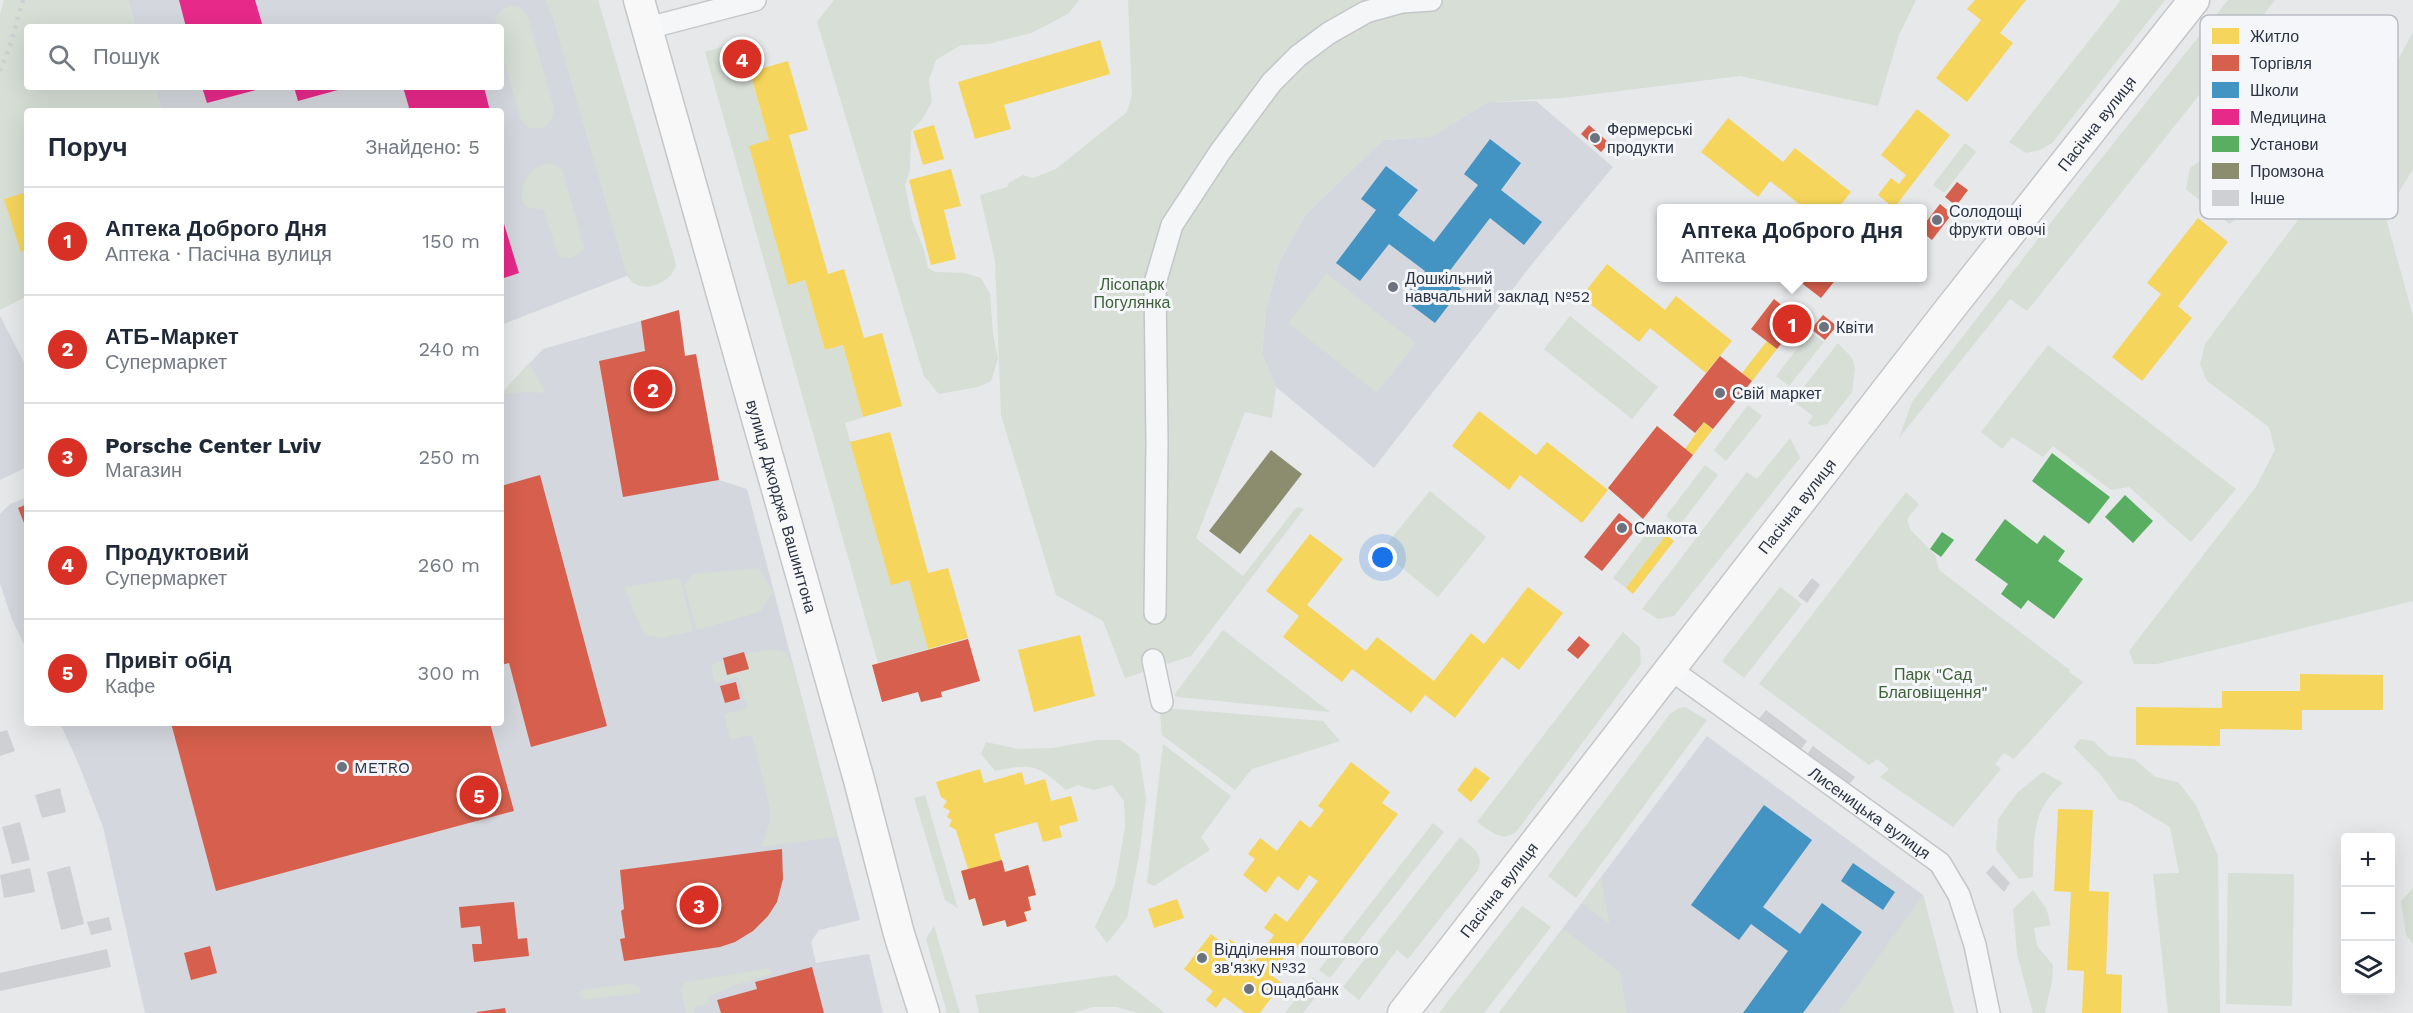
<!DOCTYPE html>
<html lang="uk">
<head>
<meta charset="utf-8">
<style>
  body { margin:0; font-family:"Work Sans",sans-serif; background:#f2f2f3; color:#1f2937 }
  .controls { position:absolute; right:18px; bottom:18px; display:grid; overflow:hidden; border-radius:6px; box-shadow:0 6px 24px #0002 }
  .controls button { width:54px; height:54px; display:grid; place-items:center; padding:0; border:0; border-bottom:2px solid #e0e1e3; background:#fff; color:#1f2937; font:30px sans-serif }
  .you { position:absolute; left:1383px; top:558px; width:21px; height:21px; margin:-15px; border:4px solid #fff; border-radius:50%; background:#1a73e8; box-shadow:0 0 0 9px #1a73e833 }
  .badge { display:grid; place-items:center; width:39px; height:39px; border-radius:50%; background:#d93025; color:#fff; font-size:20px; font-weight:700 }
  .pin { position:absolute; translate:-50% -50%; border:3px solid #fff; box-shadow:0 2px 6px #0006 }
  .popup { position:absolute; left:1657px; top:204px; width:270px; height:78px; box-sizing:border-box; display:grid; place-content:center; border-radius:6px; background:#fff; filter:drop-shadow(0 2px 4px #0005); font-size:20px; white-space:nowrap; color:#747a83 }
  .popup b { font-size:22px; color:#1f2937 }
  .popup::after { content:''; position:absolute; left:50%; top:100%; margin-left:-12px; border:12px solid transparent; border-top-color:#fff }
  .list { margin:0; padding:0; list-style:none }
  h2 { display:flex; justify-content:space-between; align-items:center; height:78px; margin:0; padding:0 24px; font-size:26px }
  h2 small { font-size:20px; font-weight:400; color:#747a83 }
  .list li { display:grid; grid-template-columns:39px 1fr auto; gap:18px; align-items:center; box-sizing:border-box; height:108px; padding:0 24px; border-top:2px solid #e0e1e3 }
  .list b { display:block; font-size:22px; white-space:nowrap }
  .list p { margin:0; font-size:20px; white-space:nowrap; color:#747a83 }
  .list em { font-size:20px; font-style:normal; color:#747a83 }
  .icon { flex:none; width:33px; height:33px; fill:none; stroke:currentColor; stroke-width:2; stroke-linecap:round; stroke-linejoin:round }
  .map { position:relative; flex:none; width:2413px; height:1013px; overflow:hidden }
  .search { position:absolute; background:#fff; box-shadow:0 6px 24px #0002; left:24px; top:24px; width:480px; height:66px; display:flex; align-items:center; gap:15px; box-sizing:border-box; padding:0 21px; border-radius:6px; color:#747a83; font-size:22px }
  .panel { position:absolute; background:#fff; box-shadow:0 6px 24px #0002; left:24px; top:108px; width:480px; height:618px; border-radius:6px }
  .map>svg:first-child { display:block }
  .built { fill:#d4d7dd }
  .green { fill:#d6ded6 }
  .homes { fill:#f6d55c }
  .shops { fill:#d6604d }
  .schools { fill:#4393c3 }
  .health { fill:#e7298a }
  .public { fill:#5aae61 }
  .industry { fill:#8c8c6e }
  .building { fill:#ced0d3 }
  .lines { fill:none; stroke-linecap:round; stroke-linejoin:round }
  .street-casing { stroke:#c4c6c8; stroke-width:24 }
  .secondary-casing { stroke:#c4c6c8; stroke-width:33 }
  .street { stroke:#f5f6f7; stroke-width:21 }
  .secondary { stroke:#f8f8f8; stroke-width:30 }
  .rail { stroke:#cecfd2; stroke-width:4.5; stroke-dasharray:3 6; stroke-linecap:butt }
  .poi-dot { fill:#6c737f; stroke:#f4f6f9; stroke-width:2 }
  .labels { text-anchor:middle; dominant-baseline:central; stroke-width:6; stroke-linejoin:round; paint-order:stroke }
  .street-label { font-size:16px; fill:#2b3445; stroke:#f4f6f9 }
  .poi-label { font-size:16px; fill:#2b3445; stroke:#f4f6f9; text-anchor:start }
  .park-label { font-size:16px; fill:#3f6138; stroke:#f4f6f9 }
  .key { fill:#f4f6f9; stroke:#b8bcc3; stroke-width:1.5 }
  .key-label { font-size:16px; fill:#2b3445 }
</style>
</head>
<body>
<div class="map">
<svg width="2413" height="1013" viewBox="0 0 2413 1013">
  <rect width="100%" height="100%" fill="#e6e8ea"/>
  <!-- built -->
  <g class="built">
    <path d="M128,0H552L634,273L501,325V111H162L155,87H501V27H136Z"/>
    <path d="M1536,101L1613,167L1536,259L1374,468L1276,387L1262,354L1266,310L1278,264L1305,215L1383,140L1431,137L1488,102Z"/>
    <path d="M679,310L685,355L696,354L719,480L747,489L860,920L819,930L811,942L816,963L869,954L883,1013H145L103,827L79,765L60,723H501V394L543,349Z"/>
    <path d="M0,316L27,368V467L0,480Z"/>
    <path d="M27,497V651L11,617L0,583V514L10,504Z"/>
    <path d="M1707,736L1923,895L1954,1013H1499Z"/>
  </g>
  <!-- green -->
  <g class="green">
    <path d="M4,0H128L136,27H27V87H155L162,111H27V296L0,310V15Z"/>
    <path d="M545,0H598L676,264C674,280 649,293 633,283C631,281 629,278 627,276L552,15Z"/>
    <path d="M834,0H1079L1068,14L1031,33L988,44L961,45L936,60L929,80L932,102L923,118L911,131L910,170L905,185L912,220L924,250L928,268L935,272L964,273L981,278L990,294L993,334L998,358L991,381L978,387L939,394L924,376L817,22Z"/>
    <path d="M1128,0H1916L1899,35L1878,106L1740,76L1563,98L1488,102L1431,137L1383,140L1305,215L1278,264L1266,310L1262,354L1276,387L1272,418L1245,412L1196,538L1243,576L1295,509L1298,507L1304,509L1191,656L1125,678L1103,621L1056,595L1001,415L995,260L980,195L1007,187L1009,183L1023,175L1033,178L1056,169L1127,112L1132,95Z"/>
    <path d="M2121,0H2165L2052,143L2040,150L2026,153L2009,142Z"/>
    <path d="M2228,0H2275L2027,311L2010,299L1899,438L1912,402L2077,189Z"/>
    <path d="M511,6L521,8L528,17L554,108C554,129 531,137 520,118L501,47V27H496C494,16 500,8 511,6Z"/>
    <path d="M2413,32V169L2385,215L2413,316V601L2157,664H2134L2129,651L2256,487L2275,450L2269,427L2207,381L2200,364L2205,344L2346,156Z"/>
    <path d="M741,41L769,140L788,285L805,280L825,350L843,345L863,417L845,423L891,584L909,580L928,649L878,663L705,52Z"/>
    <path d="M2225,142L2238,146L2241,163L2253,190L2241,213L2230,224C2223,220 2221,216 2215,211C2205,203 2196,198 2186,189L2190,168Z"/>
    <path d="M1965,143L1976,152L1944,193L1933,185Z"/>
    <path d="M551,163L562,169L585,249C576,257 570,260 559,257L543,209L529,208L523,204C519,182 529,166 551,163Z"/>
    <path d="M1326,273L1416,343L1377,393L1288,323Z"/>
    <path d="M1570,316L1658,387L1632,419L1544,349Z"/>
    <path d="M1810,332L1824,342L1789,386L1776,376Z"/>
    <path d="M1838,343L1852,358L1855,368L1852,392L1827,424L1813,427L1808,423L1813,416L1793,401Z"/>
    <path d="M2048,345L2236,489L2191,542L2129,487L2111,490L2053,446L2043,457L2012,437L2002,449L1981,432Z"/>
    <path d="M529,363L546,393L525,392L501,394Z"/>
    <path d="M1748,405L1762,416L1726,461L1714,450Z"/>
    <path d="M1790,438L1800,458L1674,616L1658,619L1642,609L1747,472L1757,479Z"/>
    <path d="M1705,465L1718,475L1679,526L1666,516Z"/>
    <path d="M1430,491L1486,537L1438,597L1381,551Z"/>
    <path d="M1906,492L1919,504L1907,519L1910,529L1935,555L1939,570L2070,670L2069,672L2083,682L2014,759L2004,753L1995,764L2001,769L1953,827L1880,777L1889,769L1877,759L1869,765L1759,684Z"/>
    <path d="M1653,525L1666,535L1626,588L1613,578Z"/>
    <path d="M758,568L773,592L760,612L697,630L684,585L692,574Z"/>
    <path d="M680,578L693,631L662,638L644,635L624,587Z"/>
    <path d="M1780,587L1802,604L1744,678L1722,661Z"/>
    <path d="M1223,630L1330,712L1178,697L1174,695Z"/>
    <path d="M1623,632L1640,648L1641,664L1516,832C1501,843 1489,830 1477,822Z"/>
    <path d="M773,649L785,652L793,665L838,837L761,847L769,824L770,808L752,735L730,740L724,714L747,708L738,677L715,683L711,667L713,664L723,661L728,675L748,669L745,654Z"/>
    <path d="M1685,707L1707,720L1576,898L1548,876L1670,714L1679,708Z"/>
    <path d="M1165,708L1323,721L1340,741L1252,769L1235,790L1162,735L1160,712Z"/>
    <path d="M2080,739L2093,741L2109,756L2134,759L2155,777L2178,782L2196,805L2218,856L2220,1013H2168L2153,874L2179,873L2170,827L2130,803L2119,800L2100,774L2074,747Z"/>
    <path d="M1097,740H1120L1139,754L1146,798L1140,849L1127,918L1107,943L1095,927L1115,884L1125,827L1124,801L1112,785L1094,790L1078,785L1066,790C1037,765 1034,763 995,771L981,754L986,742L1019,749L1053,748Z"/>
    <path d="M1163,744L1231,796L1201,837L1210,850L1154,886L1147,883Z"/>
    <path d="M2043,772L2063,783C2030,811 2035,837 2033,877L2019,879L1996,850L1998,819L2018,792Z"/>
    <path d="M925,795L958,909H959L945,900L914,798Z"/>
    <path d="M1433,823L1444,832L1330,978L1319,970Z"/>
    <path d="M1460,837C1471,846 1485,854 1478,870L1408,959L1397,950L1359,1000L1343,987Z"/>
    <path d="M2228,873L2294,874L2292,1006L2226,1004Z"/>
    <path d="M1601,878L1610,925L1582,903Z"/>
    <path d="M2413,888V944L2406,935L2401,901Z"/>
    <path d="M2033,890L2046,908L2051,925L2034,928L2037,946L2053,965L2052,981L2045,1013H2033L2017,954L2013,909Z"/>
    <path d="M1923,895L1954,1013H1838Z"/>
    <path d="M1522,906L1551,927L1484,1013H1439Z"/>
    <path d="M934,926L960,1013H947L926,939Z"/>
    <path d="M1563,929L1620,972L1627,1013H1499Z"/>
    <path d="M769,968L771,974L733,986L708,997L709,1004L694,1007L695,1013H686L681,991L685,982Z"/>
    <path d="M1116,975L1165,1013H1137L1117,1007H1093L1073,1013H979L975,995Z"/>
    <path d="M1313,977L1324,986L1303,1013H1285Z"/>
    <path d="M632,983L639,987L642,993L582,1000L579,994L582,990Z"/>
  </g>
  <!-- homes -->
  <g class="homes">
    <path d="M1975,0H2026L2000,33L2013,43L1967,102L1936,78L1981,20L1967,9Z"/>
    <path d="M2348,32L2378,56L2329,120L2343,131L2293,195L2262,171L2312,108L2298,97Z"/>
    <path d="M1100,40L1110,74L1004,105L1011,129L975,139L958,82Z"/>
    <path d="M788,61L808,130L789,135L828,274L844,269L864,338L882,333L902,406L863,417L843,345L825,350L805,280L788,285L749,146L769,140L750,72Z"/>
    <path d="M1917,109L1950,135L1894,208L1878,195L1891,178L1899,184L1906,175L1881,155Z"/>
    <path d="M1728,118L1783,162L1795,148L1851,192L1838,208H1804L1770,181L1758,197L1701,152Z"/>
    <path d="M934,125L944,159L923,165L913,131Z"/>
    <path d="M951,169L961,206L944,210L956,259L931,265L909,180Z"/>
    <path d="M27,192V250L21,252L4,199Z"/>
    <path d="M2198,218L2228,242L2178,306L2192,318L2142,381L2112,357L2161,294L2147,283Z"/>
    <path d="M1607,264L1665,310L1676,296L1732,341L1706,373L1650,328L1639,342L1581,297Z"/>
    <path d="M1767,341L1777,349L1752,381L1742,373Z"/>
    <path d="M1479,411L1536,455L1547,442L1608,490L1582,523L1520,475L1509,490L1452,446Z"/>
    <path d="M1704,422L1713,429L1693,455L1685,449Z"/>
    <path d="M890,432L928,573L948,568L968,638L928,649L909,580L891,585L850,442Z"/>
    <path d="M1310,534L1343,559L1307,605L1366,651L1377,637L1434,681L1471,633L1484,644L1528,587L1563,613L1519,670L1502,657L1455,718L1425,695L1411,713L1352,669L1342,682L1283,637L1299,616L1266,591Z"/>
    <path d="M1666,535L1674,541L1633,594L1626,588Z"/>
    <path d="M1080,635L1095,696L1034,712L1018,650Z"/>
    <path d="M2300,674L2383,675V710H2302V730L2220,729V746L2136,745V707L2222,708V691H2300Z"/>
    <path d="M1351,762L1390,792L1382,803L1398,814L1295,951L1291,948L1271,975L1282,983L1260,1013H1245L1224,997L1216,1008L1206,1000L1213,991L1184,969L1211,934L1224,944L1229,939L1237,944L1231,952L1238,958L1242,953L1254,962L1274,935L1264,928L1275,913L1287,922L1318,881L1309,875L1298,891L1278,876L1266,893L1243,875L1255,859L1248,854L1260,838L1277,851L1300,820L1310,828L1324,810L1318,806Z"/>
    <path d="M1475,767L1490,778L1471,802L1457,790Z"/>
    <path d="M980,769L984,783L1022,772L1025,785L1045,779L1051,801L1071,796L1078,821L1059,826L1062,837L1043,842L1037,822L994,834L1005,872L1028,865L1036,895L1028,897L1031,910L1024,912L1027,921L1007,927L1005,920L983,926L975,898L969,900L961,871L968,869L956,830L949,826L952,820L947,817L950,811L943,807L947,801L941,797L936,782Z"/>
    <path d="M2058,809L2093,810L2089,891L2109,892L2106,974L2122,975L2121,1013H2082L2084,971L2067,970L2071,892L2054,891Z"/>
    <path d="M1177,899L1184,918L1154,928L1148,909Z"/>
  </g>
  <!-- shops -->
  <g class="shops">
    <path d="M746,53L749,61L737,65L735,56Z"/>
    <path d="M1589,125L1609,143L1601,152L1581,134Z"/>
    <path d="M1957,182L1968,190L1956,206L1945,197Z"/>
    <path d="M1940,204L1952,214L1932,240L1922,232V227Z"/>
    <path d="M1795,278H1837L1821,298Z"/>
    <path d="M1774,299L1800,320L1777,349L1751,329Z"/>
    <path d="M679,310L685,356L696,354L719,480L623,497L599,361L645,351L641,321Z"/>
    <path d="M1823,315L1837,326L1825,340L1811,329Z"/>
    <path d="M1720,356L1752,381L1713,429L1704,422L1695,433L1673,415Z"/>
    <path d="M1657,426L1693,455L1643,519L1608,488Z"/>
    <path d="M540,475L607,726L531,747L509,663L501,665V486Z"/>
    <path d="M27,504V521L24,523L18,508Z"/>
    <path d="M1619,513L1637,528L1602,571L1584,557Z"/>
    <path d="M1579,636L1590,645L1578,659L1567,650Z"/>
    <path d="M968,639L980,681L941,692L942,697L921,702L918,692L882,702L872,665Z"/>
    <path d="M744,652L749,669L727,675L723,658Z"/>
    <path d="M736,682L740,699L725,703L720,686Z"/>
    <path d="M171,723H490L514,811L216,891Z"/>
    <path d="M782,849L783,879L777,902L768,916L753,931L735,942L720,947L624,961L620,939L625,938L621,911L624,909L620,870Z"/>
    <path d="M1002,860L1005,872L1028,865L1036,895L1028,897L1031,910L1024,912L1027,921L1007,927L1005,920L983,926L975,898L969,900L961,871Z"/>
    <path d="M514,902L518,939L527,938L529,956L474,962L472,944H482L480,926L461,928L459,907Z"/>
    <path d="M210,946L217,973L191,980L184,953Z"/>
    <path d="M812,967L824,1013H721L717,1000L757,989L755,982Z"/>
    <path d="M505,1008L506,1013H477V1012Z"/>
  </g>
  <!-- schools -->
  <g class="schools">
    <path d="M1490,139L1521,163L1501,190L1542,222L1524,245L1490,218L1445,277L1461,289L1435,323L1403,299L1425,271L1389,244L1360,281L1336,263L1376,210L1361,199L1386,166L1418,190L1398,215L1434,242L1478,185L1464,174Z"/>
    <path d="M1764,805L1812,840L1763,907L1800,934L1822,903L1862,932L1803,1013H1743L1788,951L1751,924L1739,940L1691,905Z"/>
    <path d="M1853,863L1895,892L1883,910L1841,881Z"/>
  </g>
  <!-- health -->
  <g class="health">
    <path d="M179,0H255L263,27H186Z"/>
    <path d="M202,87H263V88L207,103Z"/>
    <path d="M294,87H345V88L298,101Z"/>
    <path d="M403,87H484L490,111H410Z"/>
    <path d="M501,214L519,273L501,279Z"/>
  </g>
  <!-- public -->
  <g class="public">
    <path d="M2052,453L2110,497L2089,524L2032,481Z"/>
    <path d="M2125,495L2153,521L2133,543L2105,517Z"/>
    <path d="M2005,519L2037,544L2044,535L2065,551L2058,561L2083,579L2054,619L2028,600L2021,609L2001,594L2008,584L1975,560Z"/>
    <path d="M1942,532L1954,540L1941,557L1930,549Z"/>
  </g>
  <!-- industry -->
  <path class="industry" d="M1271,450L1302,474L1240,554L1209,531Z"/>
  <!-- building -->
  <g class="building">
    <path d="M1812,578L1820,585L1807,603L1798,596Z"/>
    <path d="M1766,710L1807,741L1800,751L1758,720Z"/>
    <path d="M7,730L15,751L0,756V732Z"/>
    <path d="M1813,746L1855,777L1848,786L1806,756Z"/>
    <path d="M60,788L66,812L42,818L35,795Z"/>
    <path d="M20,822L30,860L12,864L2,827Z"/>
    <path d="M1993,865L2010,883L2004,892L1986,873Z"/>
    <path d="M70,866L84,924L61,930L47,872Z"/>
    <path d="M30,868L35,892L4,898L0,875Z"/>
    <path d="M109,917L112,930L91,935L87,922Z"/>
    <path d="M107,949L111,967L0,991V973Z"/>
  </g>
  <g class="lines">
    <defs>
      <g id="street">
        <path d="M648,28L755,0"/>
        <path d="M1155,613L1157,443L1155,283L1172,225L1220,152L1272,82L1298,56L1329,33L1366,12L1402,2L1431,0"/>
        <path d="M1153,660L1162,702"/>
        <path id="s1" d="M1670,669L1940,863L1959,895L1975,945L1989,1013"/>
      </g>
      <g id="secondary">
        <path id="s2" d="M639,0L859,780L899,934L924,1013"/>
        <path id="s3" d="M1403,1013L1949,310L2194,0"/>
      </g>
    </defs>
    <!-- street casing -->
    <use href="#street" class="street-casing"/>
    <!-- secondary casing -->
    <use href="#secondary" class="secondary-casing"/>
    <!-- street -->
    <use href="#street" class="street"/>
    <!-- secondary -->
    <use href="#secondary" class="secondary"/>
    <!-- rail -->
    <path class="rail" d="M0,71L10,45L23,0"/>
  </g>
  <!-- markers -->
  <g class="poi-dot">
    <circle cx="1595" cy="138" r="6"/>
    <circle cx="1937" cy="220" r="6"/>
    <circle cx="1393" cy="287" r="6"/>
    <circle cx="1824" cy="327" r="6"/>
    <circle cx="1720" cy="393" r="6"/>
    <circle cx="1622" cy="528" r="6"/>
    <circle cx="342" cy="767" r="6"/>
    <circle cx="1202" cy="958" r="6"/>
    <circle cx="1249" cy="989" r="6"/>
  </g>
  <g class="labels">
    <!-- street labels -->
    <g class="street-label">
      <text stroke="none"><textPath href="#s3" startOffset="1128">Пасічна вулиця</textPath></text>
      <text stroke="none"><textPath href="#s3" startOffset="642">Пасічна вулиця</textPath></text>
      <text stroke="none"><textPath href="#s2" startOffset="526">вулиця Джорджа Вашингтона</textPath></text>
      <text stroke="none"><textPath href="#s1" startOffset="246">Лисеницька вулиця</textPath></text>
      <text stroke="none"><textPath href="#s3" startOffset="156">Пасічна вулиця</textPath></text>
    </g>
    <!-- poi labels -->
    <g class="poi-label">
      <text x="1607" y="129">Фермерські<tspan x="1607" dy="18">продукти</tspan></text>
      <text x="1949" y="211">Солодощі<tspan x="1949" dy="18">фрукти овочі</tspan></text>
      <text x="1405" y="278">Дошкільний<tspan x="1405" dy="18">навчальний заклад №52</tspan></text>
      <text x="1836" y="327">Квіти</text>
      <text x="1732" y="393">Свій маркет</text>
      <text x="1634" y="528">Смакота</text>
      <text x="354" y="767">METRO</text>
      <text x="1214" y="949">Відділення поштового<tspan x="1214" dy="18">зв'язку №32</tspan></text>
      <text x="1261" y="989">Ощадбанк</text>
    </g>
    <!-- park labels -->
    <g class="park-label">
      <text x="1132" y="284">Лісопарк<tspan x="1132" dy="18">Погулянка</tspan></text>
      <text x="1933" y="674">Парк "Сад<tspan x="1933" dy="18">Благовіщення"</tspan></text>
    </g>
  </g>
  <!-- legend -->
  <rect x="2200" y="15" width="198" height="204" rx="9" class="key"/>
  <rect x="2212" y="28" width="27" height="16" fill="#f6d55c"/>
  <rect x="2212" y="55" width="27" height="16" fill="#d6604d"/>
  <rect x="2212" y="82" width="27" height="16" fill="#4393c3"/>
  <rect x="2212" y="109" width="27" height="16" fill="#e7298a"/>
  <rect x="2212" y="136" width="27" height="16" fill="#5aae61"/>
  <rect x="2212" y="163" width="27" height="16" fill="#8c8c6e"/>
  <rect x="2212" y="190" width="27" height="16" fill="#ced0d3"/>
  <g class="key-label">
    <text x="2250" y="42">Житло</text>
    <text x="2250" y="69">Торгівля</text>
    <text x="2250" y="96">Школи</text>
    <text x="2250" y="123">Медицина</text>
    <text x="2250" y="150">Установи</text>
    <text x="2250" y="177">Промзона</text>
    <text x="2250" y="204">Інше</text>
  </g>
</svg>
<div class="controls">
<button>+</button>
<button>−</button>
<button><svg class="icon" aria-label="layers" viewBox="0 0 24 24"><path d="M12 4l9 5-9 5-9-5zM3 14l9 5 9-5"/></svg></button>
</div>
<div class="you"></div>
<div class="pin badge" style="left:1792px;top:324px">1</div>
<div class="popup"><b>Аптека Доброго Дня</b>Аптека</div>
<div class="pin badge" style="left:653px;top:389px">2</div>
<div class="pin badge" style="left:699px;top:905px">3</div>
<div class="pin badge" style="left:742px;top:59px">4</div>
<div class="pin badge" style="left:479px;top:795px">5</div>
<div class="search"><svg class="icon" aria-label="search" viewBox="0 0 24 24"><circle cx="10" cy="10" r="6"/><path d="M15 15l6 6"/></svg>Пошук</div>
<section class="panel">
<h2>Поруч<small>Знайдено: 5</small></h2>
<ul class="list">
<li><span class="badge">1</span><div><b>Аптека Доброго Дня</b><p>Аптека · Пасічна вулиця</p></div><em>150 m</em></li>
<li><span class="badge">2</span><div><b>АТБ-Маркет</b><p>Супермаркет</p></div><em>240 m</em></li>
<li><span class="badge">3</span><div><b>Porsche Center Lviv</b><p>Магазин</p></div><em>250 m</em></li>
<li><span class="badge">4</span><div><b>Продуктовий</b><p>Супермаркет</p></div><em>260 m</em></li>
<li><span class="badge">5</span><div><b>Привіт обід</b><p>Кафе</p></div><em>300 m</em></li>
</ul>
</section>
</div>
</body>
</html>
